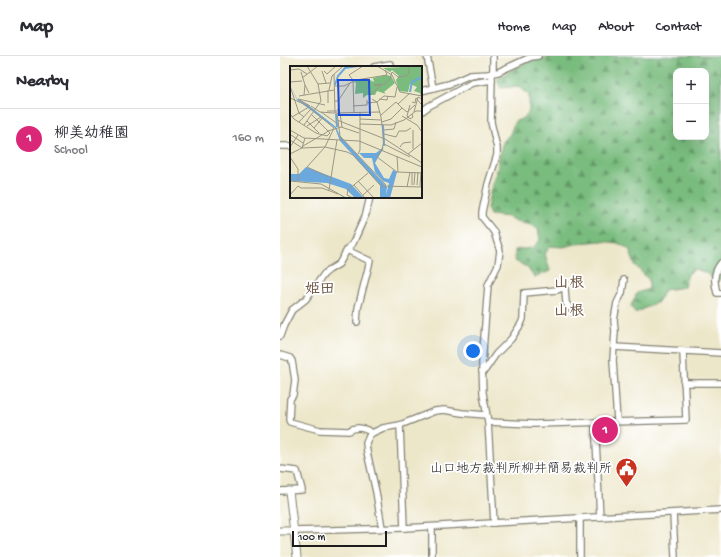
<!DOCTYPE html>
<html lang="en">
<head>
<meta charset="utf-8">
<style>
  body { margin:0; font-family:"Gochi Hand","Klee One",sans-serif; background:#f2f2f3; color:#2b2b33 }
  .controls { position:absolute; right:12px; top:12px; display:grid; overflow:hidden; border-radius:8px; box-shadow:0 4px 16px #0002 }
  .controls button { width:36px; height:36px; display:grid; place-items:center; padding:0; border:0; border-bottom:1px solid #e1e1e2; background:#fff; color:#2b2b33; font:20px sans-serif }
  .scale { position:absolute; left:12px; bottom:10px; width:95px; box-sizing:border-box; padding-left:4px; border:2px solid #1c1c1c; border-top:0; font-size:11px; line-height:14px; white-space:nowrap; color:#1c1c1c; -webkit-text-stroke:3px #fff; paint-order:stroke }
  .you { position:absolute; left:193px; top:295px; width:14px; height:14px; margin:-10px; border:3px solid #fff; border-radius:50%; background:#1a73e8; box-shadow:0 0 0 6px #1a73e833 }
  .badge { display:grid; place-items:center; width:26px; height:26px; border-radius:50%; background:#db2777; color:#fff; font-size:13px; font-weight:700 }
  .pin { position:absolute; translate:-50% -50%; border:2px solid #fff; box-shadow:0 1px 4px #0006 }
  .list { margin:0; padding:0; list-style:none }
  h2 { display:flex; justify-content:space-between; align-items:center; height:52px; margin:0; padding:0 16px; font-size:17px }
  h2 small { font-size:13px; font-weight:400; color:#7c7c81 }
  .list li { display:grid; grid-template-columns:26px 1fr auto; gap:12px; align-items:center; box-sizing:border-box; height:60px; padding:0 16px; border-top:1px solid #e1e1e2 }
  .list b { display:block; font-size:15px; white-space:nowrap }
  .list p { margin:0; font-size:13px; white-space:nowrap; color:#7c7c81 }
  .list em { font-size:13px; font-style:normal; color:#7c7c81 }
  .map { position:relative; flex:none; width:441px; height:501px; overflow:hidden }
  header { display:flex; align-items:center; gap:24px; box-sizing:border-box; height:56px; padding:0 20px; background:#fff; border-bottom:1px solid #e1e1e2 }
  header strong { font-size:19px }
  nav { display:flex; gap:22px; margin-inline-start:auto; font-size:14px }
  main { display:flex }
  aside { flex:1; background:#fff }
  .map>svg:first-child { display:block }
  .forest { fill:url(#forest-firs); stroke:#4a6c4d; fill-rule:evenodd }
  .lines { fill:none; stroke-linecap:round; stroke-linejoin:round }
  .minor-casing { stroke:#848273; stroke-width:8 }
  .tertiary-casing { stroke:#848273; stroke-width:9 }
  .minor { stroke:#fff; stroke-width:5.5 }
  .tertiary { stroke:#fff; stroke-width:7 }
  .labels { text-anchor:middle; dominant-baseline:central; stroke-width:3.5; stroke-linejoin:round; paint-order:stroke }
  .poi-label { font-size:13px; fill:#1c1c1c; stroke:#fff; text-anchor:end }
  .quarter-label { font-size:15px; font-weight:bold; fill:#68503e; stroke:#fff }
  .inset-river { fill:none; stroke:#6ba8dd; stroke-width:2 }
  .inset-road { fill:none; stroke:#999684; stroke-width:1 }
  .view { fill:#1d4ed8; fill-opacity:0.15; stroke:#1d4ed8; stroke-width:2 }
  .inset-edge { fill:none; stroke:#1c1c1c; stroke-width:2 }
</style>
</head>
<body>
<header>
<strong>Map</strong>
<nav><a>Home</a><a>Map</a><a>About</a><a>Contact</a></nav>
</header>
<main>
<aside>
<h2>Nearby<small></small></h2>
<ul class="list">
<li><span class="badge">1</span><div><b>柳美幼稚園</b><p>School</p></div><em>160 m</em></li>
</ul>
</aside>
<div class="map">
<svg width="441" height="501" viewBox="0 0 441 501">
  <defs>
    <pattern id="forest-firs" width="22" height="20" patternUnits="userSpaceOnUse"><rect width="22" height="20" fill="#79bc7e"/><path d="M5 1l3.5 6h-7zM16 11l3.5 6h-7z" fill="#629866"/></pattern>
  </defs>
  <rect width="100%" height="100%" fill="#fff"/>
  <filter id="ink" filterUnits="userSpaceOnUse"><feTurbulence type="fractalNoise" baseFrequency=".025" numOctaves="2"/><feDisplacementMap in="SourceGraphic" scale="8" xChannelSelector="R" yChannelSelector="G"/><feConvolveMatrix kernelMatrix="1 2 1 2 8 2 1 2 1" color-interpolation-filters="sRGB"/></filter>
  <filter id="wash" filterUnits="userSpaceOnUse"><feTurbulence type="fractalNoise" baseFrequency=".012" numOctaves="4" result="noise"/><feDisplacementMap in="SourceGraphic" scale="16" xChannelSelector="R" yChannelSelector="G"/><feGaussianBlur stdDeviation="0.9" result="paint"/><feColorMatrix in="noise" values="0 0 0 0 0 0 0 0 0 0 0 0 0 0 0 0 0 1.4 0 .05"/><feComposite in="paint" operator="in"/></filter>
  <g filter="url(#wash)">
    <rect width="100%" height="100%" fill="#ede7ca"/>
    <!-- forest -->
    <path class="forest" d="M277,0H441V223L435,224L426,217L415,213L408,218L404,231L384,234L378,246L355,257L351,250L357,237L369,233V224L355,209L349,193L338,187L320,185L300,187L283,191L270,190L265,198L270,215L254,221L247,211L235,205V194L252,192L260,184L258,173L247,167L236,165L228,161L210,159L207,152L212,128L217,115L220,96L223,86L230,78L235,65C251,62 249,53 249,39L239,30L221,32L217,24C236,9 253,3 277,0ZM396,15H426V81H396Z"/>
  </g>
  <g filter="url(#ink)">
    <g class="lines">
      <defs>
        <g id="minor">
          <path d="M147,0L153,32"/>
          <path d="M213,0V13L212,20L211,66L217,92V99L208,128L202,156V161L214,176L220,195L218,209L208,229L202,308L203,337L208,366L214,467"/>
          <path d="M94,11L110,8V11"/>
          <path d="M141,35L169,28L190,19L208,18L218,16L251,1L258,0"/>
          <path d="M141,56L149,50L192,27L212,24"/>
          <path d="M0,90H11"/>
          <path d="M67,194L90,205L78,252L77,266"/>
          <path d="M441,207C433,217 434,225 437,237H441"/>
          <path d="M0,280L4,269L12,254L26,243L44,218L49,214L59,208L67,194L73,187L86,158L90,141"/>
          <path d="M334,291L441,297"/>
          <path d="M0,299L10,302L12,305L15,324L13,339L10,343L9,364L10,366L40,374L69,375C76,370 85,372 92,377"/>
          <path d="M202,315L205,314L216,298L231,283L241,268L243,263L244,237L277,234L283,232L285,233L286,247L290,252"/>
          <path d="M404,327H441"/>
          <path d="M337,365L333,304L335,275L334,264L337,247L342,237L344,224"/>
          <path d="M208,366L254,368L406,364L403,296"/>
          <path d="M315,366L320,461"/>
          <path d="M120,369L124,472"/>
          <path d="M0,413L17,415L22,434L0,435"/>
          <path d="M393,457L395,501"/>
          <path d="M102,472L96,436L87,396L86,387L89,380L92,377L103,372L120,369L155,355L164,354L182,357L206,359"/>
          <path d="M14,475L124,472L441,454"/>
          <path d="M152,501V471"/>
          <path d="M300,501V462"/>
        </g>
        <g id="tertiary">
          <path d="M9,435L17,501"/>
          <path d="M0,475H14"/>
        </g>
      </defs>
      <!-- minor casing -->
      <use href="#minor" class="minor-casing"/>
      <!-- tertiary casing -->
      <use href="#tertiary" class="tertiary-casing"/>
      <!-- minor -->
      <use href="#minor" class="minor"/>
      <!-- tertiary -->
      <use href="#tertiary" class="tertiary"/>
    </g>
  </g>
  <!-- icons -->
  <defs>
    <symbol id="civic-pin" viewBox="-11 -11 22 30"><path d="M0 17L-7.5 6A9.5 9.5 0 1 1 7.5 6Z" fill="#c8321e" stroke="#fff"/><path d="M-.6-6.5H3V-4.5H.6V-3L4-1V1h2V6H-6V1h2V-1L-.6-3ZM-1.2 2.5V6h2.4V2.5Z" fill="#fff"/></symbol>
  </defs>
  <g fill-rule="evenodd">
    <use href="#civic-pin" x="334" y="400" width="25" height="34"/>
  </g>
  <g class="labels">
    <!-- poi labels -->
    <g class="poi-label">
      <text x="332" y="413">山口地方裁判所柳井簡易裁判所</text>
    </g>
    <!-- quarter labels -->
    <g class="quarter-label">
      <text x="289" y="228">山根</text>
      <text x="40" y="234">姫田</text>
      <text x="289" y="256">山根</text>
    </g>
  </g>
  <!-- overview -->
  <g transform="translate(10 10)">
    <rect width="132" height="132" fill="#ede7ca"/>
    <path d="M132,0V35L130,27L124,25L127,21L120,18L118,26L109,25L106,14L109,10L102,4L100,6L93,2ZM96,9L101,10L105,17L94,26L96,28L87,25L85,29H77L73,32V27L65,28L66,17L63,16L76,12L84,16L83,12Z" fill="#79bc7e"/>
    <path d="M0,18L7,33L17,38L46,61L50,70L97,121L96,129L99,117L93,115L85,106L82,92H74L69,87H86L94,81L85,97L94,112L99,113L103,104L107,106L100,132H90V119L50,75L45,62L7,34ZM16,101L61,118L74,132H65L56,123L37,117L0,115V108H9Z" fill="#6ba8dd"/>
    <path class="inset-river" d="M45,19L48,10L55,2L68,0M120,26L122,16L132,11M46,48L47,61M93,59L94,80"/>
    <path class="inset-road" d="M87,0L102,9L110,26L132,30M0,4L9,3L17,8M32,5L36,17M34,5L37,8L46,0M11,6L15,19M44,8L45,47M12,12L28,0M0,16L12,15M28,18L40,17M0,20L9,47L14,51M45,20H54L66,14L97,9L95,4M38,24V37M39,24L42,10L53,0M14,29L15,19L19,27M9,30L44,24M79,30L92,19H84L95,18L100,13L102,6L108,11L116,10L119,7V0M0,32L16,39L44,62M8,33L35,39M8,33L20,40M82,33L87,36L91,51L94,75L92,83M89,33L97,34L98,30M44,35H48L60,17M122,36L125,37L126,32L131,38M77,37L87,36L94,30L105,31L107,21M108,38L120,27M120,39L117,50L120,53L123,51L122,48M21,40L30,46L43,47L90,46M63,40L77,39V34M112,42L117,46L125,39M37,45H50L47,43M31,46L48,58M124,46L128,31L132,33M47,47L50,70L96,119M50,47L52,61M64,47L63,14L59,9L73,0M0,48L4,53L26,67L29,68L33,69H34L37,70L40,67L38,65L37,66L13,80L12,82M22,49L38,65L51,61L69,67M91,49L106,36L112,42L101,53L92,56M112,50L127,59L132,66M2,51L19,41M70,53L91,54M47,54L95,73L132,97M17,55L29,67M9,56L21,43M70,58L101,59L114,54L126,45H132M14,59L31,35L28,18L17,0M17,60L31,51M24,62L33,51M0,64L14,72L69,75L132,101M94,64L104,63L106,56M123,64V83M94,68L106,71L109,65H116L121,62M1,69L13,77M0,74L12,82L15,72M94,78L120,91M0,81L8,69M110,81L113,77L121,76M93,83L87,91L107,106L132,107M0,88L12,82L35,81L57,86L63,89L91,120L132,121M68,88L70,84V46M118,88L132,77M107,90L108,106M0,91L8,103V115M39,111L17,101L35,81L44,62M0,115L31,118L56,132M68,115L84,132M64,119L75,132M122,119V106M124,119L125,106M127,119L128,106M8,120L11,122H32L48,128M130,120L131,106M117,121L120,106M39,124L47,74M0,129L8,120M73,129L84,119M63,132L57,129L58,124L78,107"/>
    <path class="view" d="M48,14H79L80,49H49Z"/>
    <rect width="132" height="132" class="inset-edge"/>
  </g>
</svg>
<div class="controls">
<button>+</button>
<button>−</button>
</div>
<div class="scale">100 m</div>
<div class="you"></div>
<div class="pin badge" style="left:325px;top:374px">1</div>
</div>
</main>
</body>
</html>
